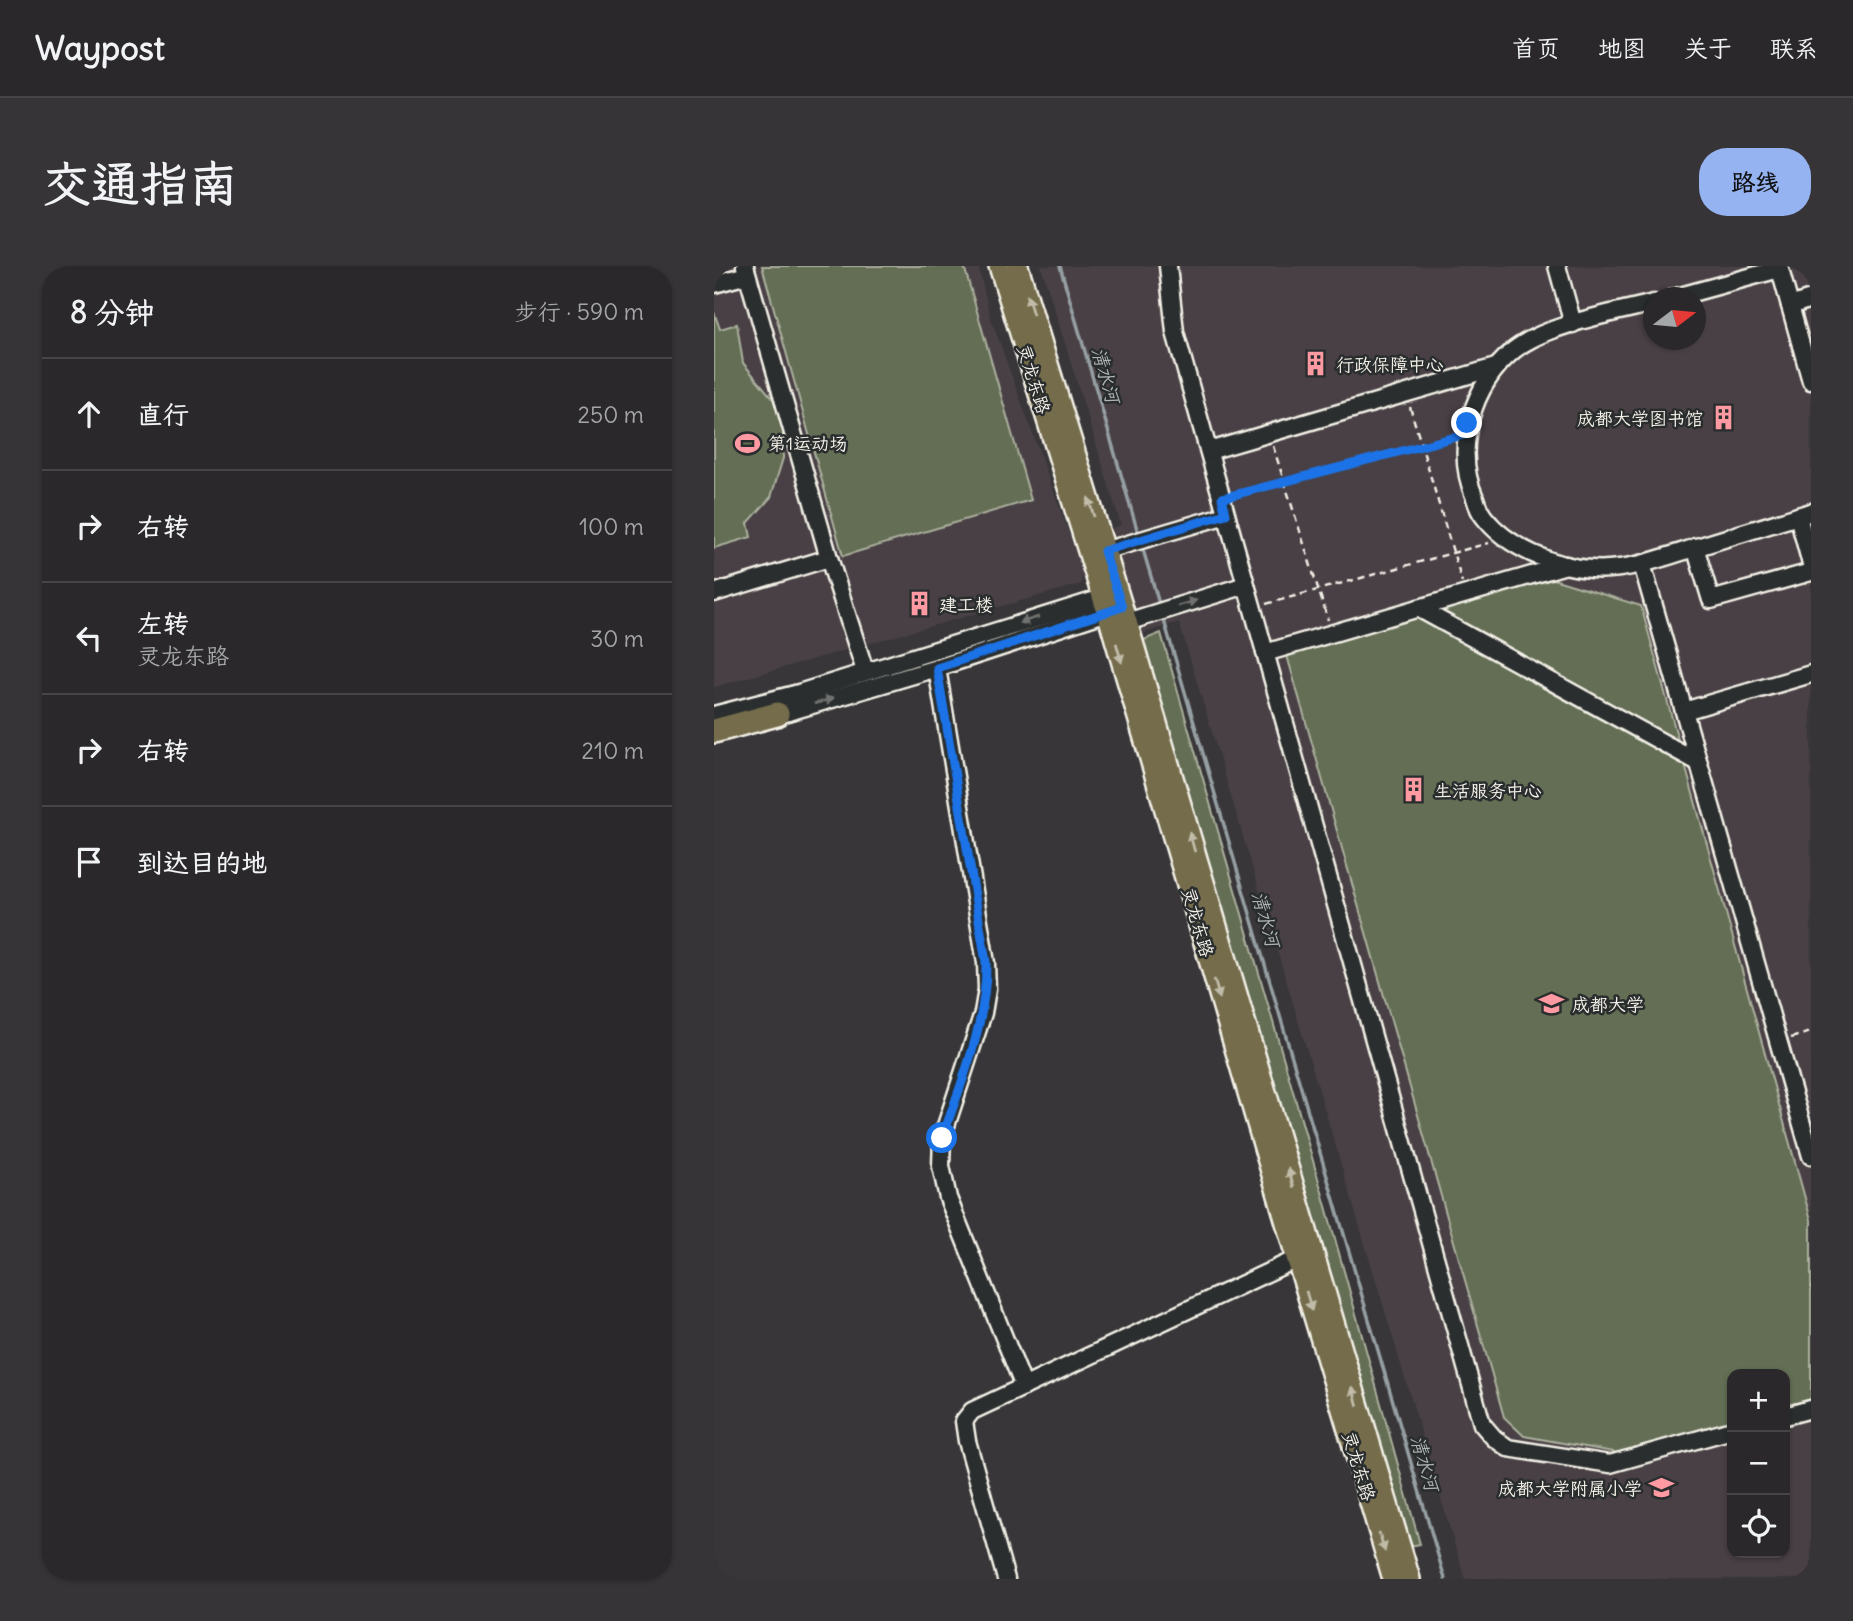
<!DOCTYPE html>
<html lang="zh">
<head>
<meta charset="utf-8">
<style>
  body { margin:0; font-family:Delius,"LXGW WenKai TC",sans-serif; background:#363436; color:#f1f3f6 }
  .controls { position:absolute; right:21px; bottom:21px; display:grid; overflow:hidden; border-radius:14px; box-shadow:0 2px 5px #0004 }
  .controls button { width:63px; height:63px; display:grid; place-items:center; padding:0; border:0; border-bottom:2px solid #464447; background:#2a282a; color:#f1f3f6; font:35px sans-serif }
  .compass { position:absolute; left:929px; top:21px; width:63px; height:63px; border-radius:50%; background:#2a282a; box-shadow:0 2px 5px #0004; rotate:74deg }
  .stop { position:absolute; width:21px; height:21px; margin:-16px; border:5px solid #1a73e8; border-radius:50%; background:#fff }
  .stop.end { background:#1a73e8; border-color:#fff; box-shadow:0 2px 7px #0008 }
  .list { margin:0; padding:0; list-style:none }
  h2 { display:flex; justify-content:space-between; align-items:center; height:91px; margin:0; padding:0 28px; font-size:30px }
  h2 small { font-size:23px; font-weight:400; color:#a5a6a8 }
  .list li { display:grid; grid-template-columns:46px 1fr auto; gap:21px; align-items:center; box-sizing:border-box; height:112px; padding:0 28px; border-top:2px solid #464447 }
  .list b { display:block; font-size:26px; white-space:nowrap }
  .list p { margin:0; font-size:23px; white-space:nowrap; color:#a5a6a8 }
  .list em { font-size:23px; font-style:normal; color:#a5a6a8 }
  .icon { flex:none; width:38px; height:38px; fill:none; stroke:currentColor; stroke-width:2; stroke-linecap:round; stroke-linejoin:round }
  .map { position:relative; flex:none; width:1097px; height:1313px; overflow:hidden; border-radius:28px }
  header { display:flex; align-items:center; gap:42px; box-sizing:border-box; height:98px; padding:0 35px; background:#2a282a; border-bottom:2px solid #464447 }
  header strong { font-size:33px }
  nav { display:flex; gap:38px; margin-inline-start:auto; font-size:24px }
  .intro { display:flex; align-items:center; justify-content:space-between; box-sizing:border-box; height:168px; padding:0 42px }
  h1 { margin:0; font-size:49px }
  .button { padding:18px 32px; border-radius:28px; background:#95b2f1; color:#111; font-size:24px; font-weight:700 }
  main { display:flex; gap:42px; padding:0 42px }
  aside { flex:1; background:#2a282a; border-radius:28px; box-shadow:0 2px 5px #0004 }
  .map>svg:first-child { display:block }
  .built { fill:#484145; fill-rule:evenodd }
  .green { fill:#646e55; stroke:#acb09e; stroke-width:2 }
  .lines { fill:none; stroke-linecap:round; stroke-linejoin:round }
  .stream { stroke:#969fa3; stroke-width:3.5 }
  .minor-casing { stroke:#f4f1e8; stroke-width:21 }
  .major-casing { stroke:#f4f1e8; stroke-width:24 }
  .highway-casing { stroke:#f4f1e8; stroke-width:28 }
  .path { stroke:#f4f1e8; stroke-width:2.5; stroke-dasharray:7 5; stroke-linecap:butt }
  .minor { stroke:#2a2d2e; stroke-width:16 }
  .major { stroke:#746c4b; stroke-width:19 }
  .highway { stroke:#746c4b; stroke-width:23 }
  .oneway { fill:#c1bca9 }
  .oneway2 { fill:#71726f }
  .route { stroke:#1a73e8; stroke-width:9 }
  .labels { text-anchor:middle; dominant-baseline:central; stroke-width:5; stroke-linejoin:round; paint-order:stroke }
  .poi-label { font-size:18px; fill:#f4f1e8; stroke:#2a2d2e; text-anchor:start }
  .street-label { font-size:18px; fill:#f4f1e8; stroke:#2a2d2e }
  .water-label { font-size:19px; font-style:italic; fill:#aeb3b4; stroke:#2a2d2e }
</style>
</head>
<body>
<header>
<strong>Waypost</strong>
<nav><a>首页</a><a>地图</a><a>关于</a><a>联系</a></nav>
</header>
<div class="intro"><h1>交通指南</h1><a class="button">路线</a></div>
<main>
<aside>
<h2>8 分钟<small>步行 · 590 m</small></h2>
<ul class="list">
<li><svg class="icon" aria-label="ahead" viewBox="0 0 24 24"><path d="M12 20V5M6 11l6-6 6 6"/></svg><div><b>直行</b></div><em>250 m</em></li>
<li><svg class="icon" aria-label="right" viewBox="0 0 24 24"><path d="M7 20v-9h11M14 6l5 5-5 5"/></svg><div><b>右转</b></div><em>100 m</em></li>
<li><svg class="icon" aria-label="left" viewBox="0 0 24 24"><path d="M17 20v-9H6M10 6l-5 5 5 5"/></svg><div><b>左转</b><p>灵龙东路</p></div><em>30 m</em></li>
<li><svg class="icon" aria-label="right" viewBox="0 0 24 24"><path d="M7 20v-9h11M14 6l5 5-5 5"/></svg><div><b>右转</b></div><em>210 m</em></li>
<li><svg class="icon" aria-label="arrive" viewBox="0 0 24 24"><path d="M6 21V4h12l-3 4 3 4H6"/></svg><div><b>到达目的地</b></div></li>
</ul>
</aside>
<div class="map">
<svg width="1097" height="1313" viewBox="0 0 1097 1313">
  <rect width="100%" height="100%" fill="#383638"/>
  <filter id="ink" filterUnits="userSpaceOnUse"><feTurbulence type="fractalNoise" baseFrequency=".0143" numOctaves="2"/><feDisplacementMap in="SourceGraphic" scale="14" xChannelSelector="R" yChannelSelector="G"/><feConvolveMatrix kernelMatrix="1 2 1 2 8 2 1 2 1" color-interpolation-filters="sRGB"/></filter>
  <g filter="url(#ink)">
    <!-- built -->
    <g class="built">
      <path d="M0,0H264L277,53L369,306L367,318L0,421Z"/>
      <path d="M327,0H1097V1313H751L465,356L427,368L396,263L407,259ZM940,32H982V74H940ZM1018,1108H1071V1287H1018Z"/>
    </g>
    <!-- green -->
    <g class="green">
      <path d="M48,0H250L317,234L129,290Z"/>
      <path d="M0,46L6,63L23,58L29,97L60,134L69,162V192L57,231L34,257L37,271L0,282Z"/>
      <path d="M839,313L927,340L1097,954V1133L1071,1140V1108H1018V1155L905,1187L810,1170L790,1151L572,386Z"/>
      <path d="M447,367L608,926L706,1278L696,1280L427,375Z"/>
    </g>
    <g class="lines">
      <!-- stream -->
      <g class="stream">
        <path d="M346,0L425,270"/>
        <path d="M427,277L446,341"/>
        <path d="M449,351L731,1313"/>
      </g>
      <defs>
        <g id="minor">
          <path d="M31,0L115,292L151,405"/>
          <path d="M454,0L461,66L768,1158L780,1172L794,1182L896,1198L1018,1164"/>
          <path d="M843,0L859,58"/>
          <path d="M1065,0L1097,115"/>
          <path d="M0,18L33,9"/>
          <path d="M959,32L1065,3"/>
          <path d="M940,37C900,47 831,59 800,84C758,119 739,182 761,232C763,239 766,246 770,251C793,281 840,301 877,303C912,306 948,292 980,282C1019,270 1058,258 1097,246"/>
          <path d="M1076,40L1097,33"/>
          <path d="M495,185L782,101"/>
          <path d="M1084,250L1097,298"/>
          <path d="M981,281L997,334L1097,306"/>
          <path d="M390,285L512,249"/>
          <path d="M928,298L1097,890"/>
          <path d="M0,327L115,292"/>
          <path d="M704,342L984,496"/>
          <path d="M413,356L532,319"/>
          <path d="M551,387L852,299"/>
          <path d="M223,402L272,697L273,723L269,747L228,872L227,900L234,932L310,1121"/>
          <path d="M970,445L1097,408"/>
          <path d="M0,449L85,427L398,329"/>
          <path d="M54,452L223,402L403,343"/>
          <path d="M1071,1150L1097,1143"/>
          <path d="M292,1313L253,1175L250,1155L258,1145L593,988"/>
        </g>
        <g id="major">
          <path d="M285,0L393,346L583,994L679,1313"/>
          <path d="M304,0L413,356L696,1313"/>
        </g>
        <path id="highway" d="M0,465L63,448"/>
      </defs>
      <!-- minor casing -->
      <use href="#minor" class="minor-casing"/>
      <!-- major casing -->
      <use href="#major" class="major-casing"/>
      <!-- highway casing -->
      <use href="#highway" class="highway-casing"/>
      <!-- path -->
      <g class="path">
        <path d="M696,141L748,316"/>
        <path d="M559,180L614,354"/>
        <path d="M522,228L739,172"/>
        <path d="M552,338L775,277"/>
        <path d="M1077,772L1097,766"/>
      </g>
      <!-- minor -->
      <use href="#minor" class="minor"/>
      <!-- major -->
      <use href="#major" class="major"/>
      <!-- highway -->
      <use href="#highway" class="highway"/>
    </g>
    <!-- one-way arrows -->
    <defs><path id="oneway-solid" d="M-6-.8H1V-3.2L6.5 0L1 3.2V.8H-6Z" transform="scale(1.75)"/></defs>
    <g class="oneway">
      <use href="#oneway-solid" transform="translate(316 39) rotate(-107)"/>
      <use href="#oneway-solid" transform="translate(377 241) rotate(-107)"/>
      <use href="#oneway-solid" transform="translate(405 387) rotate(74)"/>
      <use href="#oneway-solid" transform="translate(478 576) rotate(-106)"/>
      <use href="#oneway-solid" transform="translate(503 723) rotate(74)"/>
      <use href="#oneway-solid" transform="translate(577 912) rotate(-106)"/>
      <use href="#oneway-solid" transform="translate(595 1035) rotate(73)"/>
      <use href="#oneway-solid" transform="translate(641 1130) rotate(-106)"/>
      <use href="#oneway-solid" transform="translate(668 1276) rotate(73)"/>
    </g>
    <g class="oneway2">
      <use href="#oneway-solid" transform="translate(473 337) rotate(-17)"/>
      <use href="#oneway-solid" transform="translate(315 354) rotate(163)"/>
      <use href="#oneway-solid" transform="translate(110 435) rotate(-16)"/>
    </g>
  </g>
  <g class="lines" filter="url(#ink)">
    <!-- route -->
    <path class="route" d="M228,872C248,815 273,757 272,696L223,402L408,341L390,285L512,248L508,232L753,168V157"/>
  </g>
  <!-- icons -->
  <defs>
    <symbol id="building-bare" viewBox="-9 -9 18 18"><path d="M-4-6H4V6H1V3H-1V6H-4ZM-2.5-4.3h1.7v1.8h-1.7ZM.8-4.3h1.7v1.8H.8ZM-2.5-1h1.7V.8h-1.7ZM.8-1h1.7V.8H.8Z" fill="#ff9aa2" stroke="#2a2d2e" stroke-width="2.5" paint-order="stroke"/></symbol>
    <symbol id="stadium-bare" viewBox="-9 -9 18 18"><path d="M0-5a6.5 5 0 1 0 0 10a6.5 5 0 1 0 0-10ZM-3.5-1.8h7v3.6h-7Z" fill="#ff9aa2" stroke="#2a2d2e" stroke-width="2.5" paint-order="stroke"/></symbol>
    <symbol id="university-bare" viewBox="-9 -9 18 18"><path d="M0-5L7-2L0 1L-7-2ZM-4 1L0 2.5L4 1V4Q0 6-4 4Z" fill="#ff9aa2" stroke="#2a2d2e" stroke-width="2.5" paint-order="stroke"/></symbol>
    <symbol id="school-bare" viewBox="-9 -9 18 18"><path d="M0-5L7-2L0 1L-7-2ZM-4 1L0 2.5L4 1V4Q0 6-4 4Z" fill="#ff9aa2" stroke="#2a2d2e" stroke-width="2.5" paint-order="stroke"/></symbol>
  </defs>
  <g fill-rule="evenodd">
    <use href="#building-bare" x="584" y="80" width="35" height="35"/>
    <use href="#building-bare" x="992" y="134" width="35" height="35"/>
    <use href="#stadium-bare" x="16" y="160" width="35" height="35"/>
    <use href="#building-bare" x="188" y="320" width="35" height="35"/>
    <use href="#building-bare" x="682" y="506" width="35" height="35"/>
    <use href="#university-bare" x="820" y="720" width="35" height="35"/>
    <use href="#school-bare" x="930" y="1204" width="35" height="35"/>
  </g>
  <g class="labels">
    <!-- poi labels -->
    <g class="poi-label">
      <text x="622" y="98">行政保障中心</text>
      <text x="989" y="152" text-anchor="end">成都大学图书馆</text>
      <text x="54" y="177">第1运动场</text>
      <text x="225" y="338">建工楼</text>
      <text x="720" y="524">生活服务中心</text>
      <text x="858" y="738">成都大学</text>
      <text x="928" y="1222" text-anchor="end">成都大学附属小学</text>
    </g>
    <!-- street labels -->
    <g class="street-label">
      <text transform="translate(320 113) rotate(73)">灵龙东路</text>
      <text transform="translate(484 656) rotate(74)">灵龙东路</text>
      <text transform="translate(645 1200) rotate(73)">灵龙东路</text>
    </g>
    <!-- water labels -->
    <g class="water-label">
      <text transform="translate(392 109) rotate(74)">清水河</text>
      <text transform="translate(552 653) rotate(74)">清水河</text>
      <text transform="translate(711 1197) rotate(74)">清水河</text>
    </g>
  </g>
</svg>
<div class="controls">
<button>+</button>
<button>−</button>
<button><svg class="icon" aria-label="locate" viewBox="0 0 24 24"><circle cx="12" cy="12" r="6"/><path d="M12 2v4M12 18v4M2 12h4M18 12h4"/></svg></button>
</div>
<svg class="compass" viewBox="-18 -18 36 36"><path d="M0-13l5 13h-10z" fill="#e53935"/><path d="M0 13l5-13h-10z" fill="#a5a6a8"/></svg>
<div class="stop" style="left:228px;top:872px"></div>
<div class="stop end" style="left:753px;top:157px"></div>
</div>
</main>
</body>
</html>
